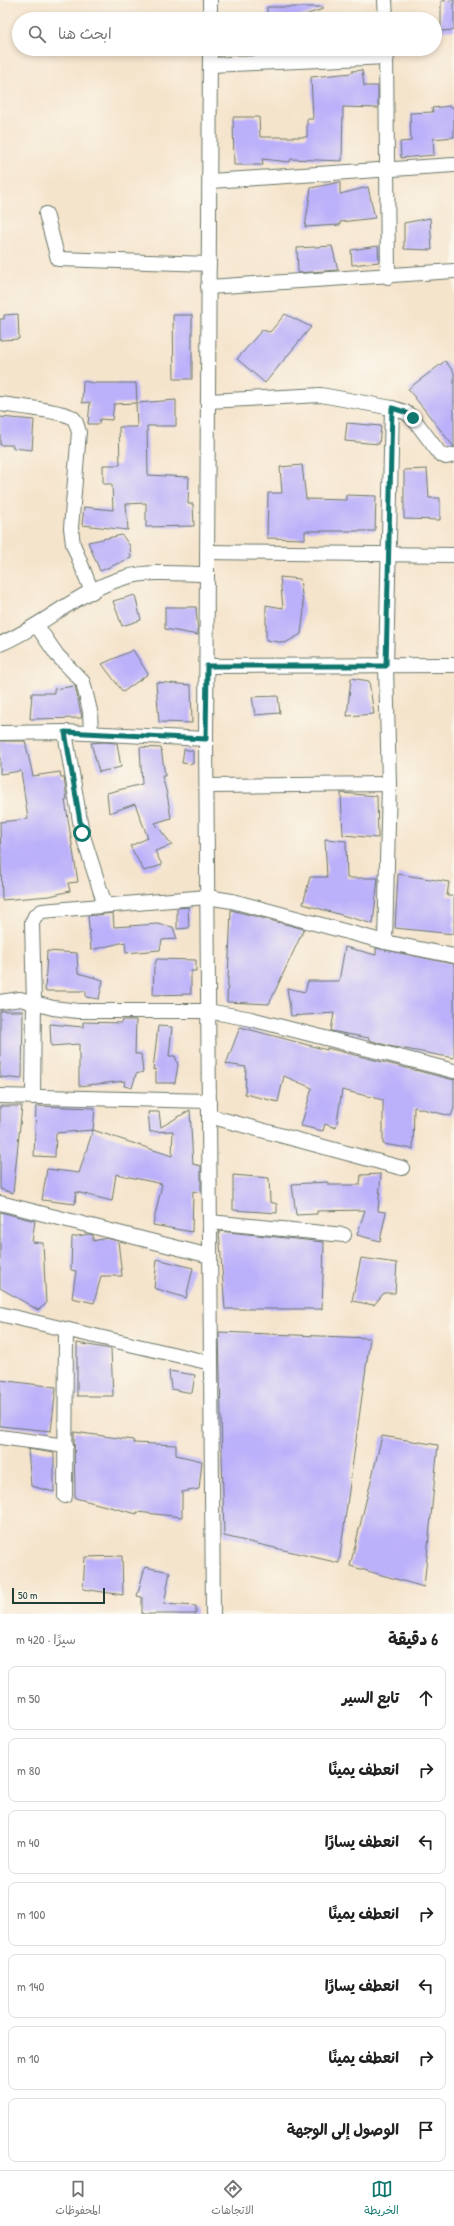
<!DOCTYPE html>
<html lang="ar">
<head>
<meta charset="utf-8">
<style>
  body { margin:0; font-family:"Patrick Hand","Playpen Sans Arabic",sans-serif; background:#f6f6f6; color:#222; direction:rtl }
  .scale { position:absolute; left:12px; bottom:10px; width:93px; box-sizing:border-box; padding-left:4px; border:2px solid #1f3d34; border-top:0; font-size:11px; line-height:14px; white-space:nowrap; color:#1f3d34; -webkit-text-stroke:3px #fbf7ec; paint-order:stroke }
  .stop { position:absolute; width:12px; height:12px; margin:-9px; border:3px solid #0f766e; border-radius:50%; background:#fff }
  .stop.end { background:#0f766e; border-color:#fff; box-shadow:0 1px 4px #0008 }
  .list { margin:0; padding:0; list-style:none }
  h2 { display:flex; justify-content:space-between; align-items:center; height:52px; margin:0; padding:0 16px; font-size:17px }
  h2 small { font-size:13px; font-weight:400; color:#767676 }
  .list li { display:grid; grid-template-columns:26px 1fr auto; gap:12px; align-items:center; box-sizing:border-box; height:64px; margin:0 8px 8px; padding:0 8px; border:1px solid #e0e0e0; border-radius:8px }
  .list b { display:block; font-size:15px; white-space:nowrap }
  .list em { font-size:13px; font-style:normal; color:#767676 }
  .icon { flex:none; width:22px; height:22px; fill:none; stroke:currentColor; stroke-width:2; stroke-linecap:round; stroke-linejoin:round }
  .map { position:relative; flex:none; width:454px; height:1614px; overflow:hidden; direction:ltr }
  .search { position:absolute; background:#fff; box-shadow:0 2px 6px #0003; left:12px; right:12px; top:12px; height:44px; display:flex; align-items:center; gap:10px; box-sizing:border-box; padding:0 14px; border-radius:22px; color:#767676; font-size:15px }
  .sheet { height:556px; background:#fff }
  nav { display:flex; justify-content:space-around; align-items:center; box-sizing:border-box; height:56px; border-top:1px solid #e0e0e0; background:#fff; font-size:11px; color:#767676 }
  nav a { display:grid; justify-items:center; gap:2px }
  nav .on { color:#0f766e }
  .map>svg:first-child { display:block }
  .building { fill:#bbb0fa }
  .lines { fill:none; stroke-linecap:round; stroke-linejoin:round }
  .minor-casing { stroke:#6a7769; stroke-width:16 }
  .minor { stroke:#fff; stroke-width:14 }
  .route { stroke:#0f766e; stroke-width:5 }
</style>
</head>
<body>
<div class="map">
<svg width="454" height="1614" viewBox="0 0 454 1614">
  <rect width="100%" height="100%" fill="#fbf7ec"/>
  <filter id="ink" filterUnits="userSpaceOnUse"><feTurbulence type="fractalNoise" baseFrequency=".025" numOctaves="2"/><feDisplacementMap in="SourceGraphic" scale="8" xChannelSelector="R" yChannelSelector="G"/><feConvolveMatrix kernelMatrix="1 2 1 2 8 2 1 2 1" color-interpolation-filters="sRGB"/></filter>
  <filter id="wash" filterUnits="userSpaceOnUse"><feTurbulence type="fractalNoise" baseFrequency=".012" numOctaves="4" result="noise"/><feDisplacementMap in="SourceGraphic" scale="16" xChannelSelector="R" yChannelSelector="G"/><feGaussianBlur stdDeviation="0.9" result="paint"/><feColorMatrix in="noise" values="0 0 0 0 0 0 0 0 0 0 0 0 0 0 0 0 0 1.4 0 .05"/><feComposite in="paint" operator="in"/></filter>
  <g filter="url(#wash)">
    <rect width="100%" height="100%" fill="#f5e4cc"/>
    <g id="blocks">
      <!-- building -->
      <g class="building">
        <path d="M454,0V30L441,31V1Z"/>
        <path d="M267,7H323V9L299,17L300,19H267Z"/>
        <path d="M362,70L364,86H378V108L343,107L342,161L291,159L290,162L262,159L263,165H234L233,117H259L260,137H307V119H313L311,77L352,73V71Z"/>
        <path d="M450,106L454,108V137L433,139L434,155L401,158L400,142L411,141L410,113L433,112L432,108Z"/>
        <path d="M340,182V194L368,187L375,218L340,222V225L305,227L311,188Z"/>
        <path d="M430,218L432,250L404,249V223Z"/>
        <path d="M332,246L338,270L298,273L297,248Z"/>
        <path d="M378,246L379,262L352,265L351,250Z"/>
        <path d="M18,314L19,339L0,340V319H4V315Z"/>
        <path d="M285,314L311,327L265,383L237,359L262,330L270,332Z"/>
        <path d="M173,315H192V379H174Z"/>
        <path d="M445,361L454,372V447L408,389Z"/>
        <path d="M83,381L94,383H136L137,403L176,400V426H147L148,475L189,477L188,504H193L194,526L146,527V503L126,504L128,530L82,525L84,507L113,510L112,484H103V465H120L119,427H137L136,403L114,404L112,420L100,419L99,424H88L90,402L82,403Z"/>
        <path d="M0,417L34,420L32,450L13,448V445H0Z"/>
        <path d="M347,423L381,426L379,444L345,441Z"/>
        <path d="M302,465L306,499L346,500V495L376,496L375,531H305V539L267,538L268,493H282L280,467Z"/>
        <path d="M427,469L429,498H440V520L404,519V470Z"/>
        <path d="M122,535L130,546L131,558L100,571L88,542Z"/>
        <path d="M280,577L300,579L304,610L301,634L285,643L266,640V605L283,608Z"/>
        <path d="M135,595L141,620L122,626L113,601Z"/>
        <path d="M165,607H196L198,635L165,629Z"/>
        <path d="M133,650L148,674L123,692L102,664Z"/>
        <path d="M351,678L369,681L374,714L347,716Z"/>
        <path d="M156,682L191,685L192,723L159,722Z"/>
        <path d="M75,686L82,718L30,719L32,693H54V689Z"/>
        <path d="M278,696L280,713L255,715L252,697Z"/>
        <path d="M0,741H25L33,776L60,772L61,777H64L67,800H65L78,882L68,883L70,891L50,896L2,900L0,822L28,819L21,771L0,774Z"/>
        <path d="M104,742L117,743L121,767L99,772L91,743Z"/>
        <path d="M140,747L161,748L165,776H162L167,794L171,818L155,823L172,845L155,851L162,865L144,871L130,846L148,838L135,804L109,813L107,793L142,784Z"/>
        <path d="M184,749L193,751V764L182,763Z"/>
        <path d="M341,793L377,796L378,838L343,835Z"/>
        <path d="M325,839L346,841L347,878H378L373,924L303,904L310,877H327Z"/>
        <path d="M398,874L449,882L447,896H454V934L395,928Z"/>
        <path d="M188,907L189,928L177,929V908Z"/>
        <path d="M231,910L304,929L269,1004L227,1002Z"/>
        <path d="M113,913L114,927L157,924L173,927L177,939L162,940L160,950L126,953L125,942L91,950L88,916Z"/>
        <path d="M345,947L376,955V948L454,964V1058L389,1046L369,1040V1038L331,1031L334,1013L291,1016L287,988L305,992L308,981H339Z"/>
        <path d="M47,951L77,953L78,973L103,980L99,999L86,997V991H45Z"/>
        <path d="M157,959L196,960V971H191V994L153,995L154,967Z"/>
        <path d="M0,1011H23L22,1079L0,1077Z"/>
        <path d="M122,1020H136L135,1054H141L143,1072L136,1074L132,1088L124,1086L125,1081L79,1086V1044L51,1046L50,1024L83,1027V1022L121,1023Z"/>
        <path d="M158,1026L172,1027L169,1056H175L178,1065L175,1083H156V1069L153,1070Z"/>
        <path d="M240,1027L327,1050V1048L454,1080V1108L451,1116L414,1107L413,1149L383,1144V1100L342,1090L336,1128L325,1124L323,1131L301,1126L312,1088L284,1076L278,1102L245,1094L246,1067L226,1064Z"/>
        <path d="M0,1106H22L13,1193L0,1189Z"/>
        <path d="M36,1106L95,1108L93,1130L56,1133L55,1157L34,1156Z"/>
        <path d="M190,1110L193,1164L201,1166V1193L193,1191L192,1232L153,1225L162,1184L116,1174L112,1201L76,1192L75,1204L42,1200L47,1169L79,1173L93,1130L172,1156L173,1131L150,1132L148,1112H159L161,1127Z"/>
        <path d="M381,1174L378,1211L386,1212L380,1241L357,1235L365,1210L317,1211V1214L296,1215L292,1184L328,1182V1185H360L361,1175Z"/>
        <path d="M233,1175L269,1178L270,1202L277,1204V1213L233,1210Z"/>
        <path d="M0,1212L35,1221L32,1242L43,1243L46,1304L38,1310L0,1288Z"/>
        <path d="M219,1231L324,1242L322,1309H225Z"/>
        <path d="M89,1234L93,1235V1241L106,1238L118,1241L122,1276H101L94,1303L72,1298L76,1271L71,1270L72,1237Z"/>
        <path d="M361,1258L397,1263L395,1293H384L374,1305L352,1301Z"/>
        <path d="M157,1259L193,1268L186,1298L154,1288Z"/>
        <path d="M219,1332L370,1338L339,1563L224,1536Z"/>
        <path d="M77,1343L111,1349L113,1396H77Z"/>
        <path d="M169,1371L195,1375L192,1393L171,1389Z"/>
        <path d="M0,1380L56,1387L51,1431L0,1426Z"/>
        <path d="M74,1432L133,1440L134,1443L176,1445V1455L202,1461L199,1489L182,1492V1517L137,1512V1514L75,1498Z"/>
        <path d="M382,1436L438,1445L424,1587L350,1566Z"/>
        <path d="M28,1449L54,1453V1492L31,1486Z"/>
        <path d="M122,1556L123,1595L83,1589L85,1557Z"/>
        <path d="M145,1567L170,1572L164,1604L196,1606V1614H142V1597L137,1596Z"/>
      </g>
    </g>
  </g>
  <g filter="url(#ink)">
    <use href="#blocks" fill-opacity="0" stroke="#6a7769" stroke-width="1"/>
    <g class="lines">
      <defs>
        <g id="minor">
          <path d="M210,0V19"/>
          <path d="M385,0L386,19"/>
          <path d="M210,49L206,739L213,1614"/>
          <path d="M386,49L388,277"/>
          <path d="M210,65L387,57"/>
          <path d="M210,181L454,165"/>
          <path d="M46,214L58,259L209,264"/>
          <path d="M208,287L454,271"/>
          <path d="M208,401L321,395L392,408L405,412L413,418L440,454L446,457L454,455"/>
          <path d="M0,404C14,406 64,411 73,418C77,422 77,427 79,432L71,528L73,544L92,592"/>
          <path d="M207,552L454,555"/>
          <path d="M37,626L57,655L83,682L90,711L91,733"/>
          <path d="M0,644C44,626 80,589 127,577C152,570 182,574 207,574"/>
          <path d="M207,666L454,665"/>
          <path d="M65,732L82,833L105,905"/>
          <path d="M0,733L65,732L206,739"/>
          <path d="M207,786L389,784"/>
          <path d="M385,942L389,784L386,666L392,408"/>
          <path d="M0,1002L20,999L53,1008L78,1011H208L251,1019L454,1071"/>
          <path d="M0,1096L209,1101"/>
          <path d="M33,1097L34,1003L32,923L35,916L42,911L207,897L232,901L385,942L454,956"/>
          <path d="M209,1116L402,1168"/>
          <path d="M0,1203L210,1256"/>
          <path d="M210,1222L344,1235"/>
          <path d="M0,1314L211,1363"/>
          <path d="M0,1437L66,1446"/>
          <path d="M65,1496L66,1329"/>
        </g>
      </defs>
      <!-- minor casing -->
      <use href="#minor" class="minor-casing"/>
      <!-- minor -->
      <use href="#minor" class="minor"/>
    </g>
  </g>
  <g class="lines" filter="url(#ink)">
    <!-- route -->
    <path class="route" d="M82,833L65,732L206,739L207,666H386L392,408L405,412L413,418"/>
  </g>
</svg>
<div class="scale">50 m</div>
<div class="stop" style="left:82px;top:833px"></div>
<div class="stop end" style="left:413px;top:418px"></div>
<div class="search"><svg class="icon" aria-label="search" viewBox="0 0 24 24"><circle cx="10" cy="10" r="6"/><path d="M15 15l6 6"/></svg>ابحث هنا</div>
</div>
<section class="sheet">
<h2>6 دقيقة<small>سيرًا · 420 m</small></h2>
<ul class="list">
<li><svg class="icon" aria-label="ahead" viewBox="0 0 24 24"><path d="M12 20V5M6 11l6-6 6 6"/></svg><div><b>تابع السير</b></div><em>50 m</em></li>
<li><svg class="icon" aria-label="right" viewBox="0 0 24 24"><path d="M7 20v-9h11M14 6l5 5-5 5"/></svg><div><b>انعطف يمينًا</b></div><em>80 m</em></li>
<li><svg class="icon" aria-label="left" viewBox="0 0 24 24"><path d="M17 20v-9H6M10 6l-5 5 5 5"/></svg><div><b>انعطف يسارًا</b></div><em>40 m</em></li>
<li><svg class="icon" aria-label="right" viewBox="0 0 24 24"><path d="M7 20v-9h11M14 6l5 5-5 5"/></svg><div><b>انعطف يمينًا</b></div><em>100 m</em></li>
<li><svg class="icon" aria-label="left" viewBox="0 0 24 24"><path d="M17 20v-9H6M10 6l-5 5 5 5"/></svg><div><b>انعطف يسارًا</b></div><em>140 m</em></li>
<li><svg class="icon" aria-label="right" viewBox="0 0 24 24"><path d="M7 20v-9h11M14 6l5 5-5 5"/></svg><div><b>انعطف يمينًا</b></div><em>10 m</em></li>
<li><svg class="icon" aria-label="arrive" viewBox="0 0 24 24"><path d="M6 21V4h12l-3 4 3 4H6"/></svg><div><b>الوصول إلى الوجهة</b></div></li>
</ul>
</section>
<nav>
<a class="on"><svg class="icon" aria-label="map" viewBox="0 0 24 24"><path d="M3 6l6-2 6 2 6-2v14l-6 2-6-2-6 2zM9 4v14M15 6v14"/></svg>الخريطة</a>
<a><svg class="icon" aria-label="directions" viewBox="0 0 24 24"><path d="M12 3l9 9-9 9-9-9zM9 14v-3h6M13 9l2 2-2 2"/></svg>الاتجاهات</a>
<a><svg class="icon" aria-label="saved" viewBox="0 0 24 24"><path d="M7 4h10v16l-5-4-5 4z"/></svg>المحفوظات</a>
</nav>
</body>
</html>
